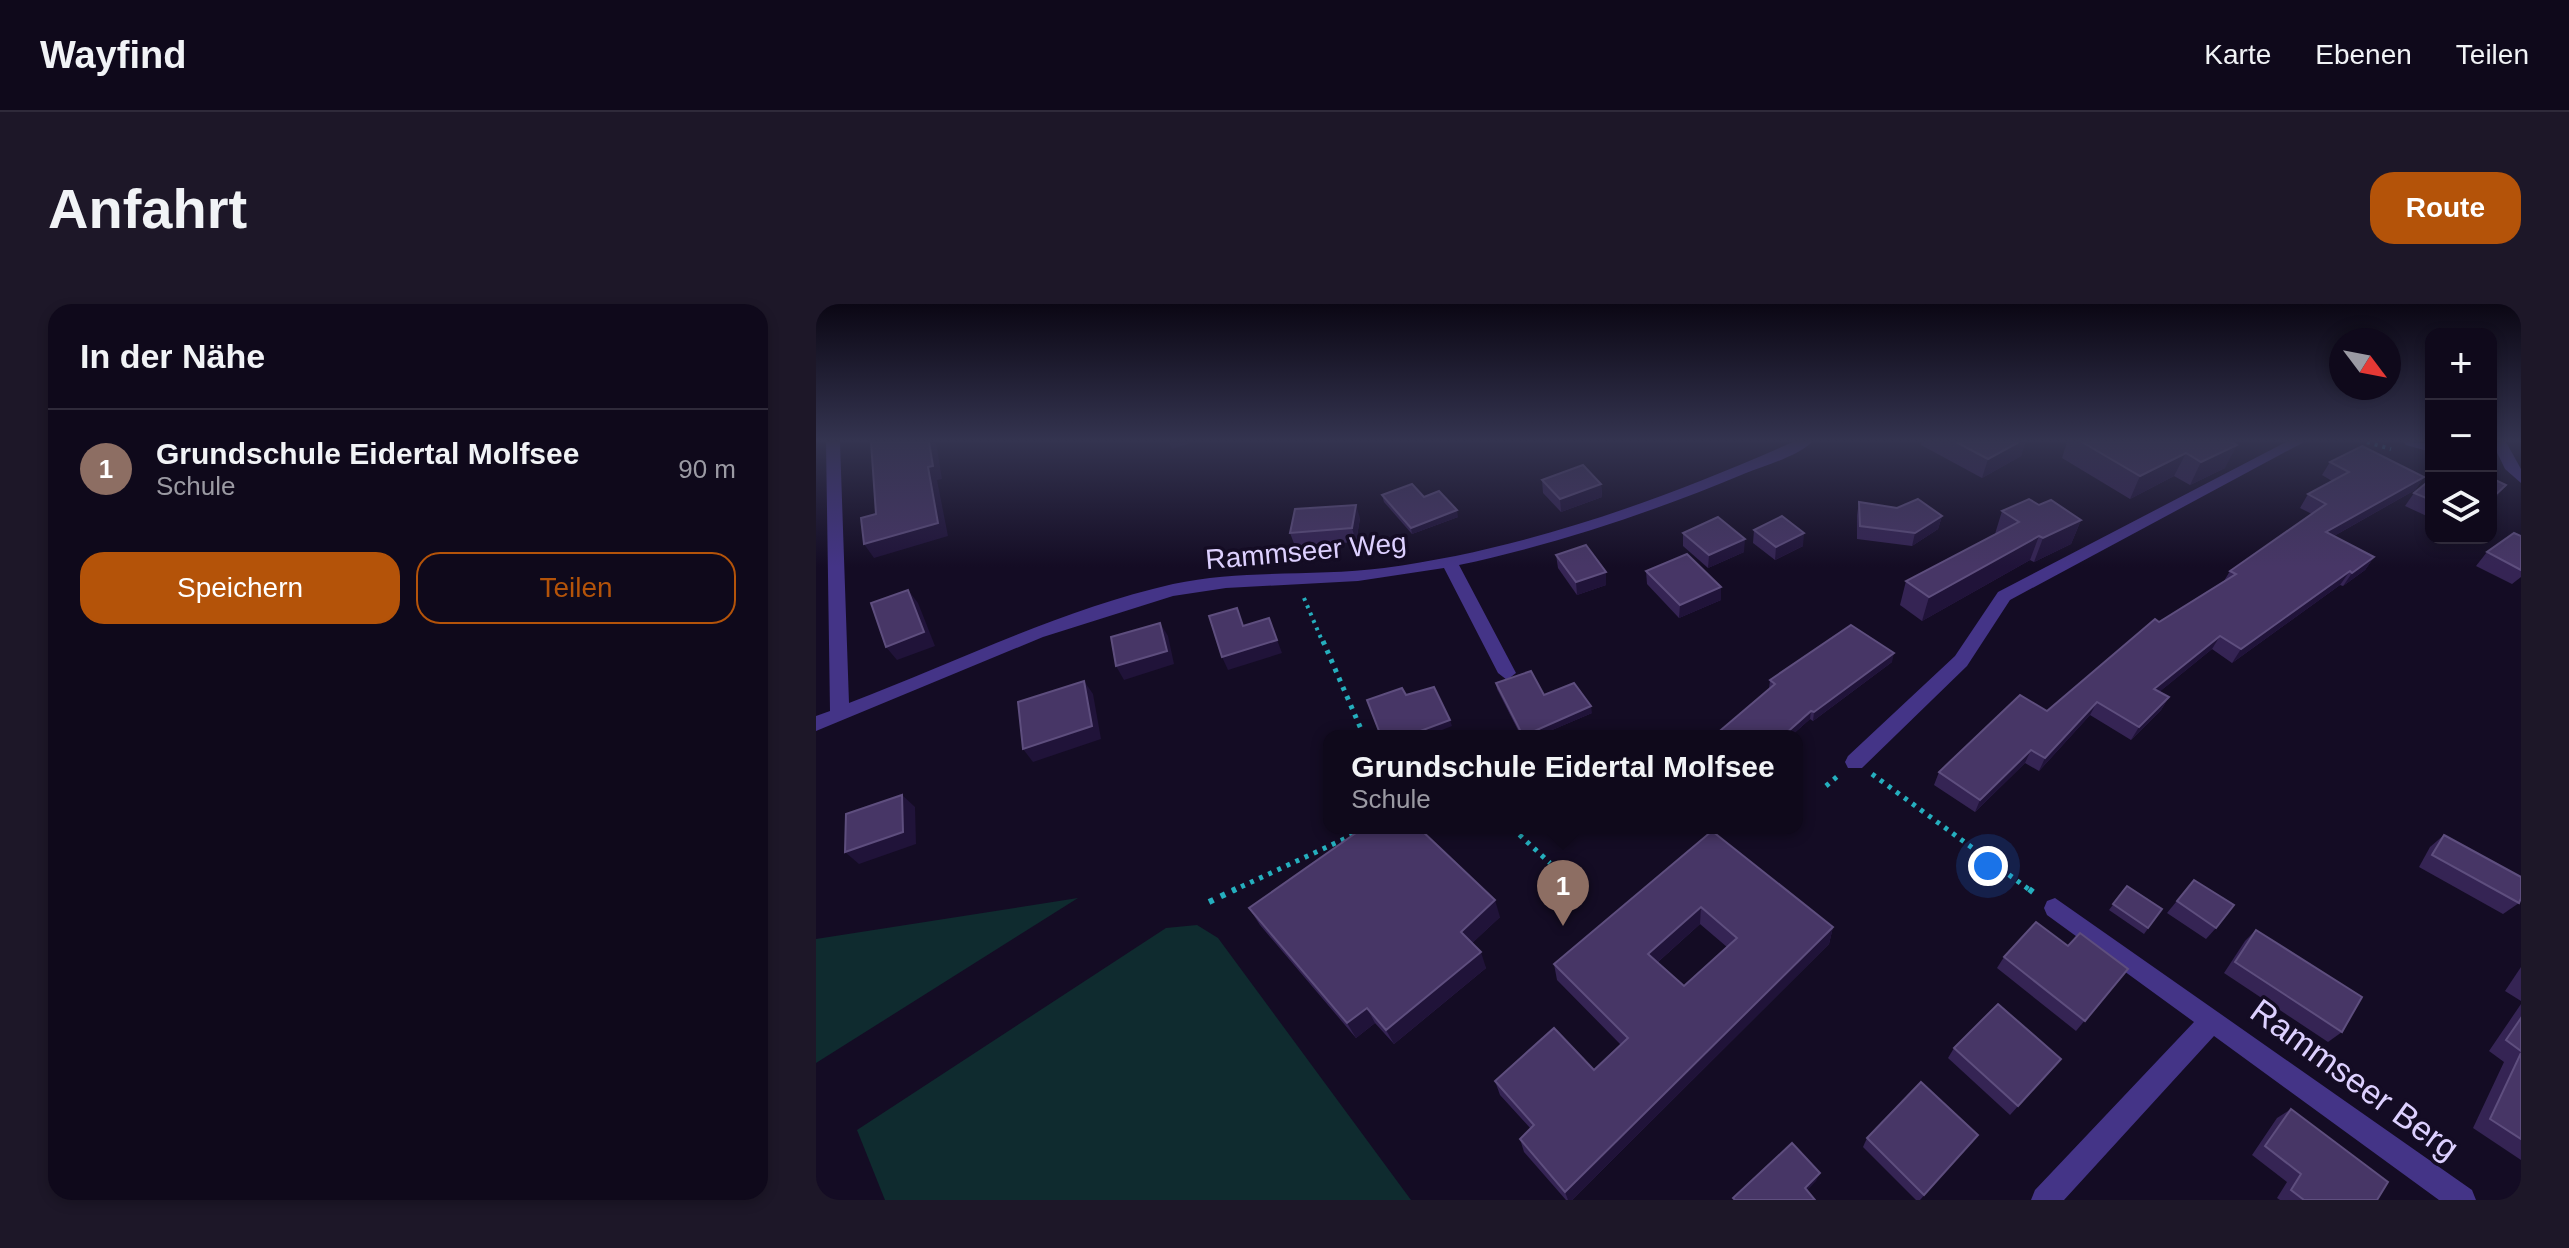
<!DOCTYPE html>
<html lang="de">
<head>
<meta charset="utf-8">
<style>
  body { margin:0; font-family:Helvetica,sans-serif; background:#1d1728; color:#f1f3f6 }
  .controls { position:absolute; right:24px; top:24px; display:grid; overflow:hidden; border-radius:16px; box-shadow:0 4px 12px #0003 }
  .controls button { width:72px; height:72px; display:grid; place-items:center; padding:0; border:0; border-bottom:2px solid #2f2a3a; background:#0f091b; color:#f1f3f6; font:40px sans-serif }
  .compass { position:absolute; left:1513px; top:24px; width:72px; height:72px; border-radius:50%; background:#0f091b; box-shadow:0 4px 12px #0003; rotate:122deg }
  .you { position:absolute; left:1172px; top:562px; width:28px; height:28px; margin:-20px; border:6px solid #fff; border-radius:50%; background:#1a73e8; box-shadow:0 0 0 12px #1a73e833 }
  .badge { display:grid; place-items:center; width:52px; height:52px; border-radius:50%; background:#b45309; color:#fff; font-size:26px; font-weight:700 }
  .pin { position:absolute; translate:-50% -66px; filter:drop-shadow(0 2px 4px #0008) }
  .pin::after { content:''; position:absolute; top:42px; width:28px; height:24px; background:inherit; clip-path:polygon(0 0,100% 0,50% 100%) }
  .popup { position:absolute; left:507px; top:426px; width:480px; height:104px; box-sizing:border-box; display:grid; place-content:center; border-radius:16px; background:#0f091b; filter:drop-shadow(0 2px 6px #0005); font-size:26px; white-space:nowrap; color:#9b9aa3 }
  .popup b { font-size:30px; color:#f1f3f6 }
  .popup::after { content:''; position:absolute; left:50%; top:100%; margin-left:-16px; border:16px solid transparent; border-top-color:#0f091b }
  .list { margin:0; padding:0; list-style:none }
  h2 { display:flex; justify-content:space-between; align-items:center; height:104px; margin:0; padding:0 32px; font-size:34px }
  h2 small { font-size:26px; font-weight:400; color:#9b9aa3 }
  .list li { display:grid; grid-template-columns:52px 1fr auto; gap:24px; align-items:center; box-sizing:border-box; height:120px; padding:0 32px; border-top:2px solid #2f2a3a }
  .list b { display:block; font-size:30px; white-space:nowrap }
  .list p { margin:0; font-size:26px; white-space:nowrap; color:#9b9aa3 }
  .list em { font-size:26px; font-style:normal; color:#9b9aa3 }
  .actions { display:flex; gap:16px; padding:24px 32px }
  .actions a { flex:1; padding:18px 0; border:2px solid #b45309; border-radius:24px; text-align:center; font-size:28px; color:#b45309 }
  .actions .main { background:#b45309; color:#fff }
  .icon { flex:none; width:44px; height:44px; fill:none; stroke:currentColor; stroke-width:2; stroke-linecap:round; stroke-linejoin:round }
  .map { position:relative; flex:none; width:1705px; height:896px; overflow:hidden; border-radius:24px }
  header { display:flex; align-items:center; gap:48px; box-sizing:border-box; height:112px; padding:0 40px; background:#0f091b; border-bottom:2px solid #2f2a3a }
  header strong { font-size:38px }
  nav { display:flex; gap:44px; margin-inline-start:auto; font-size:28px }
  .intro { display:flex; align-items:center; justify-content:space-between; box-sizing:border-box; height:192px; padding:0 48px }
  h1 { margin:0; font-size:56px }
  .button { padding:20px 36px; border-radius:24px; background:#b45309; color:#fff; font-size:28px; font-weight:700 }
  main { display:flex; gap:48px; padding:0 48px }
  aside { flex:1; background:#0f091b; border-radius:24px; box-shadow:0 4px 12px #0003 }
  .map>svg:first-child { display:block }
  .green { fill:#0f2b2f }
  .lines { fill:none; stroke-linecap:round; stroke-linejoin:round }
  .path-far2 { stroke:#25afbe; stroke-width:4; stroke-dasharray:3 5; stroke-linecap:butt }
  .path-far1 { stroke:#25afbe; stroke-width:5; stroke-dasharray:4 6; stroke-linecap:butt }
  .path { stroke:#25afbe; stroke-width:6; stroke-dasharray:5 8; stroke-linecap:butt }
  .minor { fill:#443487; fill-rule:evenodd }
  .wall { fill:#352454; fill-rule:evenodd }
  .shaded-wall { fill:#201339 }
  .building { fill:#473666; stroke:#5e4e7e; stroke-width:2; fill-rule:evenodd }
  .labels { text-anchor:middle; dominant-baseline:central; stroke-width:7; stroke-linejoin:round; paint-order:stroke }
  .street-label { font-size:28px; fill:#ddd0ff; stroke:#140c24 }
  .near-street-label { font-size:34px; fill:#ddd0ff; stroke:#140c24 }
</style>
</head>
<body>
<header>
<strong>Wayfind</strong>
<nav><a>Karte</a><a>Ebenen</a><a>Teilen</a></nav>
</header>
<div class="intro"><h1>Anfahrt</h1><a class="button">Route</a></div>
<main>
<aside>
<h2>In der Nähe<small></small></h2>
<ul class="list">
<li><span class="badge" style="background:#8d6e63">1</span><div><b>Grundschule Eidertal Molfsee</b><p>Schule</p></div><em>90 m</em></li>
</ul>
<div class="actions"><a class="main">Speichern</a><a>Teilen</a></div>
</aside>
<div class="map">
<svg width="1705" height="896" viewBox="0 0 1705 896">
  <rect width="100%" height="100%" fill="#140c24"/>
  <!-- green -->
  <g class="green">
    <path d="M262,594L0,759V635Z"/>
    <path d="M381,621L402,634L595,896H69L41,826L350,624Z"/>
  </g>
  <g class="lines">
    <!-- path-far2 -->
    <g class="path-far2">
      <path d="M1551,138L1575,145"/>
      <path d="M488,294L507,339"/>
    </g>
    <!-- path-far1 -->
    <g class="path-far1">
      <path d="M507,337L548,432"/>
      <path d="M1056,470L1215,587"/>
      <path d="M1010,482L1023,471"/>
      <path d="M696,524L734,559"/>
      <path d="M416,587L552,524"/>
    </g>
    <!-- path -->
    <g class="path">
      <path d="M1213,585L1222,592"/>
      <path d="M393,598L420,585"/>
    </g>
    <!-- minor -->
    <g class="minor">
      <path d="M10,138H24L33,399C140,358 244,306 357,280C426,265 498,273 568,264C710,245 846,196 977,138H996C980,153 950,161 930,169C837,208 741,240 643,261L700,369L691,376L682,369L628,264L542,277L410,284L357,292L227,333L0,427V412L14,407Z"/>
      <path d="M1470,138H1488L1194,296L1151,362L1046,464H1032L1029,458L1032,452L1139,352L1182,288Z"/>
      <path d="M1588,138L1615,139V148L1590,141Z"/>
      <path d="M1676,138H1690L1705,165V179L1689,165Z"/>
      <path d="M1239,594L1656,886L1660,896H1623L1398,732L1248,896H1215L1219,886L1378,718L1231,611L1228,604L1231,597Z"/>
    </g>
  </g>
  <!-- wall -->
  <g class="wall">
    <path d="M1106,138H1209L1205,152L1166,174L1105,141Z"/>
    <path d="M1251,138H1415L1409,164L1374,181L1358,172L1314,195L1246,154Z"/>
    <path d="M1514,158L1608,173L1599,186L1518,232L1558,253L1549,266L1527,282L1524,281L1416,359L1396,345L1343,388L1353,393L1345,406L1315,436L1274,411L1223,467L1209,459L1159,508L1118,481L1123,468L1231,407L1343,318L1408,277L1414,267L1496,210L1484,204L1492,190L1516,177L1506,171Z"/>
    <path d="M1615,175V214L1589,202L1598,189Z"/>
    <path d="M726,176L785,180L786,193L745,208L727,189Z"/>
    <path d="M566,191L608,193L642,213L596,230L568,198Z"/>
    <path d="M1043,198L1126,212L1122,225L1096,242L1041,235V211Z"/>
    <path d="M1223,201L1265,216L1255,240L1218,258L1214,256L1106,317L1084,301L1090,277L1179,230L1186,207Z"/>
    <path d="M544,214L540,238L479,242L474,229Z"/>
    <path d="M938,226L987,242L959,256L937,239Z"/>
    <path d="M867,229L928,248L892,264L867,242Z"/>
    <path d="M1705,232V273L1696,280L1660,262L1671,248Z"/>
    <path d="M740,251L790,268V281L761,291L742,264Z"/>
    <path d="M830,267L905,283V296L863,314L831,280Z"/>
    <path d="M1076,358L997,417L994,415L975,432H899L953,385L954,376Z"/>
    <path d="M680,379L728,391L776,409L722,432H705L681,385Z"/>
    <path d="M896,527L1017,623L1013,640L756,896H750L708,848L704,835L715,825L684,791L679,777L778,766L805,741L741,676L738,660ZM884,620L911,643L868,682L842,658Z"/>
    <path d="M1628,531L1703,599L1687,610L1603,563L1614,543Z"/>
    <path d="M1378,576L1400,624L1390,635L1351,609Z"/>
    <path d="M1311,582L1346,605L1328,630L1293,606Z"/>
    <path d="M433,604L684,613L656,639L670,664L578,740L559,719L540,734L444,621Z"/>
    <path d="M1440,626L1526,728L1512,738L1408,669L1429,637Z"/>
    <path d="M1252,642L1312,665L1260,727L1181,664L1188,653Z"/>
    <path d="M1705,663V697L1689,687Z"/>
    <path d="M1705,700V856L1657,824L1688,758L1673,747Z"/>
    <path d="M1138,744L1245,755L1194,811L1132,754Z"/>
    <path d="M1475,805L1561,896H1464L1461,894L1471,878L1436,851L1461,814Z"/>
    <path d="M1051,834L1155,839L1104,896H1100L1047,843Z"/>
  </g>
  <!-- shaded-wall -->
  <g class="shaded-wall">
    <path d="M113,138H120L126,175L121,176L132,232L58,254L48,240L112,163Z"/>
    <path d="M353,138H378L356,145Z"/>
    <path d="M1203,138H1209L1205,152L1166,174L1172,155Z"/>
    <path d="M1421,141L1409,164L1374,181L1385,158Z"/>
    <path d="M1370,149L1358,172L1314,195L1324,172Z"/>
    <path d="M1608,173L1599,186L1502,241L1510,228Z"/>
    <path d="M785,180L786,193L745,208L744,195Z"/>
    <path d="M1690,181L1680,194L1675,199V195Z"/>
    <path d="M540,201L544,214L540,238L536,224Z"/>
    <path d="M641,206L642,213L596,230L595,224Z"/>
    <path d="M1126,212L1122,225L1096,242L1099,229Z"/>
    <path d="M1265,216L1255,240L1218,258L1227,234Z"/>
    <path d="M988,229L987,242L959,256L960,243Z"/>
    <path d="M1223,232L1214,256L1106,317L1113,293Z"/>
    <path d="M929,235L928,248L892,264L893,251Z"/>
    <path d="M1558,253L1549,266L1527,282L1536,269Z"/>
    <path d="M1534,267L1524,281L1416,359L1425,345Z"/>
    <path d="M790,268V281L761,291L760,278Z"/>
    <path d="M905,283V296L863,314L864,301Z"/>
    <path d="M92,286L102,299L119,342L81,356L70,343Z"/>
    <path d="M453,314L466,349L412,366L406,353Z"/>
    <path d="M344,319L352,332L358,360L308,376L300,362Z"/>
    <path d="M1404,332L1396,345L1331,398L1338,385Z"/>
    <path d="M1078,349L1076,358L997,417L998,408Z"/>
    <path d="M268,377L277,390L285,435L217,458L207,445Z"/>
    <path d="M1353,393L1345,406L1315,436L1323,423Z"/>
    <path d="M1281,398L1274,411L1223,467L1229,454Z"/>
    <path d="M775,402L776,409L722,432H707Z"/>
    <path d="M995,407L994,415L975,432H967Z"/>
    <path d="M634,416L636,422L611,432H591Z"/>
    <path d="M1215,446L1209,459L1159,508L1164,496Z"/>
    <path d="M86,491L99,503L100,540L43,560L29,548Z"/>
    <path d="M679,596L684,613L651,644L645,628Z"/>
    <path d="M885,603L884,620L833,666L832,650Z"/>
    <path d="M1017,623L1013,640L756,896H752L749,888Z"/>
    <path d="M665,648L670,664L578,740L570,726Z"/>
    <path d="M551,704L559,719L540,734L531,719Z"/>
    <path d="M1004,869L1000,877L986,892L989,884Z"/>
  </g>
  <!-- building -->
  <g class="building">
    <path d="M55,138H113L117,162L112,163L122,219L48,240L45,214L60,210Z"/>
    <path d="M1140,138H1203L1172,155Z"/>
    <path d="M1266,138H1415L1421,141L1385,158L1370,149L1324,172Z"/>
    <path d="M1546,142L1608,173L1510,228L1558,253L1536,269L1534,267L1425,345L1404,332L1338,385L1353,393L1323,423L1281,398L1229,454L1215,446L1164,496L1123,468L1204,391L1231,407L1339,315L1343,318L1420,270L1414,267L1510,200L1492,190L1533,168L1514,158Z"/>
    <path d="M767,161L785,180L744,195L726,176Z"/>
    <path d="M1675,174L1690,181L1675,195Z"/>
    <path d="M1615,175V196L1598,189Z"/>
    <path d="M596,180L608,193L623,187L641,206L595,224L566,191Z"/>
    <path d="M1102,195L1126,212L1099,229L1044,222L1043,198L1081,204Z"/>
    <path d="M1213,195L1223,201L1235,196L1265,216L1227,234L1223,232L1113,293L1090,277L1203,218L1186,207Z"/>
    <path d="M540,201L536,224L474,229L479,205Z"/>
    <path d="M966,212L988,229L960,243L938,226Z"/>
    <path d="M902,213L929,235L893,251L867,229Z"/>
    <path d="M1698,229L1705,232V266L1671,248Z"/>
    <path d="M770,241L790,268L760,278L740,251Z"/>
    <path d="M871,250L905,283L864,301L830,267Z"/>
    <path d="M92,286L108,328L70,343L55,299Z"/>
    <path d="M421,304L427,322L453,314L461,336L406,353L393,312Z"/>
    <path d="M344,319L351,347L300,362L295,333Z"/>
    <path d="M1035,321L1078,349L998,408L995,407L967,432L899,431L959,380L954,376Z"/>
    <path d="M715,367L728,391L758,379L775,402L707,432L680,379Z"/>
    <path d="M268,377L276,422L207,445L202,398Z"/>
    <path d="M618,383L634,416L591,432H565L551,396L586,384L590,391Z"/>
    <path d="M86,491L87,528L29,548L30,510Z"/>
    <path d="M547,524H603L679,596L645,628L665,648L570,726L551,704L531,719L433,604Z"/>
    <path d="M896,527L1017,623L749,888L704,835L718,821L679,777L738,724L778,766L812,734L738,660ZM885,603L921,634L868,682L832,650Z"/>
    <path d="M1628,531L1705,573V594L1703,599L1616,551Z"/>
    <path d="M1378,576L1418,601L1400,624L1361,597Z"/>
    <path d="M1311,582L1346,605L1332,624L1297,600Z"/>
    <path d="M1220,618L1252,642L1264,629L1312,665L1269,717L1188,653Z"/>
    <path d="M1440,626L1546,693L1526,728L1419,658Z"/>
    <path d="M1182,700L1245,755L1202,802L1138,744Z"/>
    <path d="M1705,714V747L1690,736Z"/>
    <path d="M1705,749V835L1674,815Z"/>
    <path d="M1105,778L1162,831L1108,891L1051,834Z"/>
    <path d="M1475,805L1572,878L1561,896H1488L1475,886L1485,870L1449,842Z"/>
    <path d="M976,839L1004,869L989,884L999,896H919L917,894Z"/>
  </g>
  <!-- sky -->
  <linearGradient id="sky" x2="0" y2="1"><stop stop-color="#0b0714"/><stop offset="0.52" stop-color="#343450"/><stop offset="1" stop-color="#343450" stop-opacity="0"/></linearGradient>
  <rect width="1705" height="263" fill="url(#sky)"/>
  <g class="labels">
    <!-- street labels -->
    <g class="street-label">
      <text transform="translate(490 247) rotate(-5)">Rammseer Weg</text>
    </g>
    <!-- near-street labels -->
    <g class="near-street-label">
      <text transform="translate(1539 775) rotate(36)">Rammseer Berg</text>
    </g>
  </g>
</svg>
<div class="controls">
<button>+</button>
<button>−</button>
<button><svg class="icon" aria-label="layers" viewBox="0 0 24 24"><path d="M12 4l9 5-9 5-9-5zM3 14l9 5 9-5"/></svg></button>
</div>
<svg class="compass" viewBox="-18 -18 36 36"><path d="M0-13l5 13h-10z" fill="#e53935"/><path d="M0 13l5-13h-10z" fill="#9b9aa3"/></svg>
<div class="you"></div>
<div class="pin badge" style="left:747px;top:622px;background:#8d6e63">1</div>
<div class="popup"><b>Grundschule Eidertal Molfsee</b>Schule</div>
</div>
</main>
</body>
</html>
